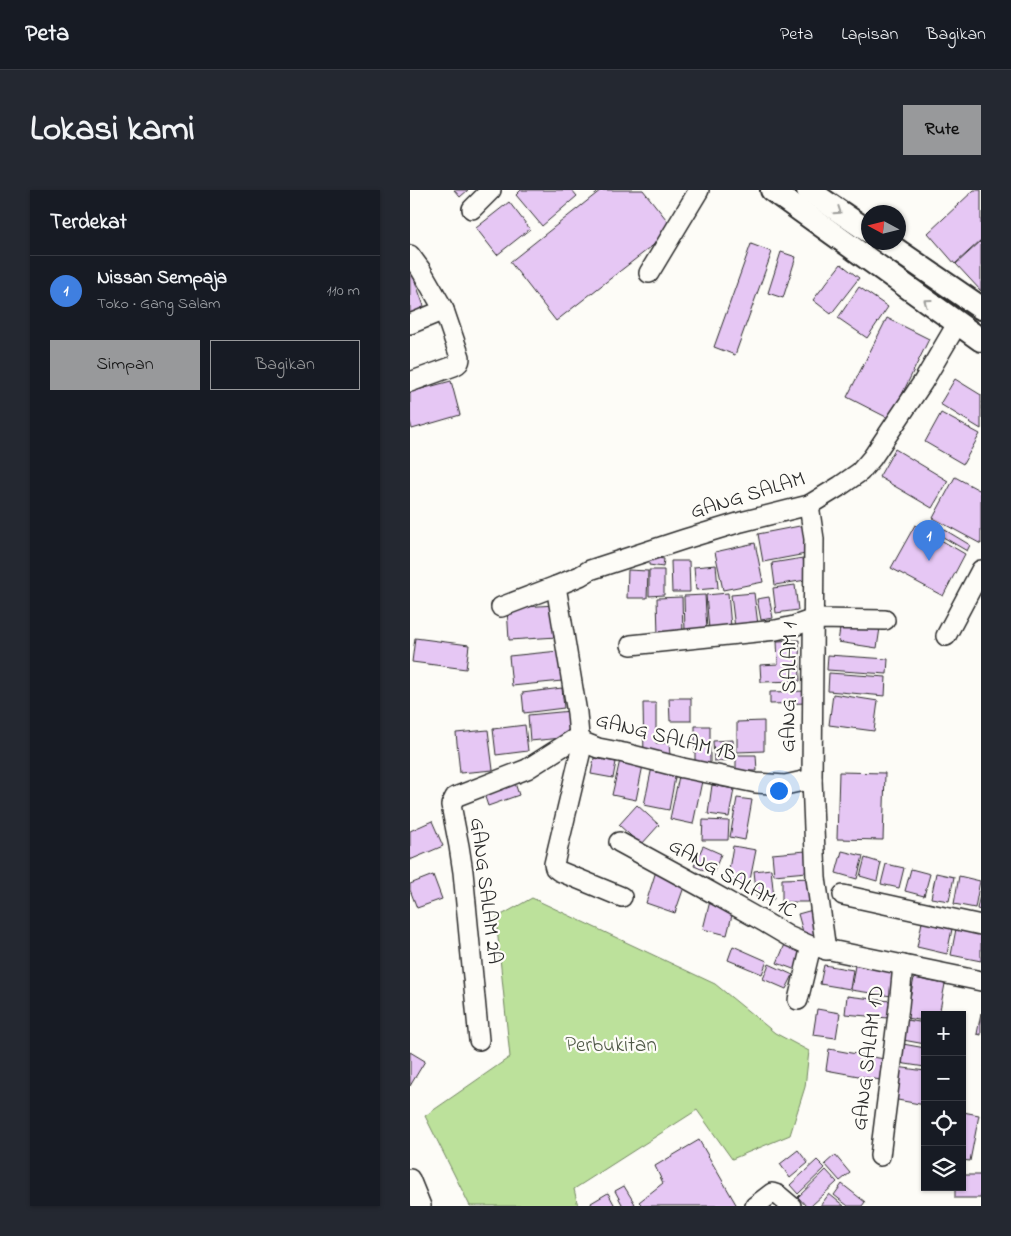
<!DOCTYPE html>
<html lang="id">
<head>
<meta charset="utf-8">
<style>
  body { margin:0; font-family:"Indie Flower",sans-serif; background:#242831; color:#f1f3f6 }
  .controls { position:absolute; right:15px; bottom:15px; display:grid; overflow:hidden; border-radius:0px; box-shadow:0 1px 4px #0004 }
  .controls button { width:45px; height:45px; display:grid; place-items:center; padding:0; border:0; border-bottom:1px solid #363941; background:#171b24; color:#f1f3f6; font:25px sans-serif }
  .compass { position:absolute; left:451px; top:15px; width:45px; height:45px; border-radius:50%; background:#171b24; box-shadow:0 1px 4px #0004; rotate:277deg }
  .you { position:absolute; left:368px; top:600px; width:18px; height:18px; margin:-12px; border:4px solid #fff; border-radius:50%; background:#1a73e8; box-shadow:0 0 0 8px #1a73e833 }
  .badge { display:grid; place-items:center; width:32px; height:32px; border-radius:50%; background:#98999b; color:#fff; font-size:16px; font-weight:700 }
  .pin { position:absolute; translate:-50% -41px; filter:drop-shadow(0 1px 2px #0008) }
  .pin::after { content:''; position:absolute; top:26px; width:18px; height:15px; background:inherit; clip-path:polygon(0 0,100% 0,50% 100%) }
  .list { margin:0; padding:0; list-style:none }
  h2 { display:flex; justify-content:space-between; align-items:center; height:65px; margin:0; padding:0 20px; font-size:21px }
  h2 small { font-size:16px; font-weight:400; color:#9ea1a6 }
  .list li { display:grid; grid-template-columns:32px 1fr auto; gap:15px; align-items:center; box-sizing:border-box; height:70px; padding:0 20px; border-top:1px solid #363941 }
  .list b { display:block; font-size:19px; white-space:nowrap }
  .list p { margin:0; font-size:16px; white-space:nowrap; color:#9ea1a6 }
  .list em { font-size:16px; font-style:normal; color:#9ea1a6 }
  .actions { display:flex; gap:10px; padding:15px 20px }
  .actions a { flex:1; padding:11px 0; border:1px solid #98999b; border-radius:0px; text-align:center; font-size:18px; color:#98999b }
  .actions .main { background:#98999b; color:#111 }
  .icon { flex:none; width:28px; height:28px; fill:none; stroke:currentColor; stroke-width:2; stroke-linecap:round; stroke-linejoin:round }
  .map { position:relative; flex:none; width:571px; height:1016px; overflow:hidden; border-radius:0px }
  header { display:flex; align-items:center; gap:30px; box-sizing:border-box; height:70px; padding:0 25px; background:#171b24; border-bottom:1px solid #363941 }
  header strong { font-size:24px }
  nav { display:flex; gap:28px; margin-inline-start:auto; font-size:18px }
  .intro { display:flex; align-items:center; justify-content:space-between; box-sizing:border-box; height:120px; padding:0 30px }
  h1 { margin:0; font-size:35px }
  .button { padding:12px 22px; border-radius:0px; background:#98999b; color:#111; font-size:18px; font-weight:700 }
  main { display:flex; gap:30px; padding:0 30px }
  aside { flex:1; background:#171b24; border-radius:0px; box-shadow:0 1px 4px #0004 }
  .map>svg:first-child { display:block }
  .green { fill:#bce19b; stroke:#748663 }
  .building { fill:#e6c7f4; stroke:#2b2b2b }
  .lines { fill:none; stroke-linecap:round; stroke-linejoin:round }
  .minor-casing { stroke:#2b2b2b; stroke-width:22 }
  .major-casing { stroke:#2b2b2b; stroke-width:26 }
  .minor { stroke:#fdfcf7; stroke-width:19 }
  .major { stroke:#fdfcf7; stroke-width:22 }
  .oneway { stroke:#9e9e9b }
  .labels { text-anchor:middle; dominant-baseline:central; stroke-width:4.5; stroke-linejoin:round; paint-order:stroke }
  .street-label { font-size:21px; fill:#2b2b2b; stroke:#fdfcf7 }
  .park-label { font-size:21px; fill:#4f5847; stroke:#fdfcf7 }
</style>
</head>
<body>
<header>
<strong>Peta</strong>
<nav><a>Peta</a><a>Lapisan</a><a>Bagikan</a></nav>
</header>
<div class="intro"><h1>Lokasi kami</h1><a class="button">Rute</a></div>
<main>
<aside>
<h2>Terdekat<small></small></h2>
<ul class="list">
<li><span class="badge" style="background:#3f7fe0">1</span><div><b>Nissan Sempaja</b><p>Toko · Gang Salam</p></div><em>110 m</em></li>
</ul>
<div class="actions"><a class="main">Simpan</a><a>Bagikan</a></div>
</aside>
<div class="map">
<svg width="571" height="1016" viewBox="0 0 571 1016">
  <rect width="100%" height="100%" fill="#fdfcf7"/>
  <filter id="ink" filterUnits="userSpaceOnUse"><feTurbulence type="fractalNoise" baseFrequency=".02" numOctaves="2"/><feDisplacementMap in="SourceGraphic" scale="10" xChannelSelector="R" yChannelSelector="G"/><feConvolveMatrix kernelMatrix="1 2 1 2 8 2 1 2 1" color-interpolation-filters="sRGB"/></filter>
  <g filter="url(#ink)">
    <!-- green -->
    <path class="green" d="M122,708L305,794L365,843L399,861L395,897L380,945L322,969L287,920L164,999L168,1016H60L15,926L100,867L86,728Z"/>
    <!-- building -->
    <g class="building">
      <path d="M44,0H58L50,7Z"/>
      <path d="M111,0H162L167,6L132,36L106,5Z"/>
      <path d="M191,0H233L264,39L146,131L100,72Z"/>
      <path d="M564,0H571V50L545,74L518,43Z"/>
      <path d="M99,12L120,39L87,65L66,38Z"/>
      <path d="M571,51V101L546,74Z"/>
      <path d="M341,54L362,62L325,165L304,157Z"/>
      <path d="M371,62L386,67L373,108L358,103Z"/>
      <path d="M431,74L449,88L421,124L403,110Z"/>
      <path d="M0,80H1L15,119L0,124Z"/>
      <path d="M449,97L478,117L457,148L428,128Z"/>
      <path d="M477,128L519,149L480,229L437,207Z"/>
      <path d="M545,189L571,205V239L530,214Z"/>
      <path d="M41,191L50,225L2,239L0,231V202Z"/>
      <path d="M531,223L570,244L553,274L515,252Z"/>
      <path d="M485,259L538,291L522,318L469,287Z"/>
      <path d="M545,287L571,301V354L523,328Z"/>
      <path d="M520,331L560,355L557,361L516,337Z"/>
      <path d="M395,335L401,363L353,372L348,344Z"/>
      <path d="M505,335L555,364L533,406L481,378Z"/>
      <path d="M345,353L353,392L313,400L305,362Z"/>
      <path d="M239,367L254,369L253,377L239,375Z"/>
      <path d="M393,368L396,390L365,395L362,373Z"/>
      <path d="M261,371H279L280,402H262Z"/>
      <path d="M306,375L308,398L286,400L284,377Z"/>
      <path d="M218,380L238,381L237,408H217Z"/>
      <path d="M239,380H254V405L239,406Z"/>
      <path d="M385,395L388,420L366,423L363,398Z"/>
      <path d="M318,403L321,437L299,439L296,405Z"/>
      <path d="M344,403L348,435L325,438L321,405Z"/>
      <path d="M295,405L297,440L275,441L274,406Z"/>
      <path d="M272,407L273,446H248L247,408Z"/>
      <path d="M359,407L363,428L351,430L347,409Z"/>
      <path d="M145,415L147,447L99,450L97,418Z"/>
      <path d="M431,432L470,438L467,458L428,452Z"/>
      <path d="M5,448L59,455L56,479L2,472Z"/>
      <path d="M389,450L390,491L351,492L350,475L368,474L367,451Z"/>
      <path d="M149,461L152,491L102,496L99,466Z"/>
      <path d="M418,465L478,469L477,484L417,480Z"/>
      <path d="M419,483L476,487L475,506L418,501Z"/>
      <path d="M152,498L154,518L114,523L112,503Z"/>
      <path d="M398,501V513L360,514V502Z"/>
      <path d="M423,504L468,511L464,541L419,535Z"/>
      <path d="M259,508H281V531H260Z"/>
      <path d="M233,513H246V553H259L260,566L234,567Z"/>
      <path d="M161,521L163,547L120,551L118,525Z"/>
      <path d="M354,531V561L327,562V532Z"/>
      <path d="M115,535L118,561L86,565L83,539Z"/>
      <path d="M285,536H300V575L285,576Z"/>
      <path d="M78,540L83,580L50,583L46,543Z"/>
      <path d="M323,550L324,570L304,571L303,551Z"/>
      <path d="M326,565H346L347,581H326Z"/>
      <path d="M184,568L206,572L203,588L181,584Z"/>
      <path d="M210,570L233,575L226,610L202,605Z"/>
      <path d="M242,577L266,582L259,620L234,615Z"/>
      <path d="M429,582L475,583L473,650L427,649Z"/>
      <path d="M269,586L292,591L283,634L260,629Z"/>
      <path d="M104,590L109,605L78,616L73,601Z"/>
      <path d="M302,595L324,599L319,627L298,624Z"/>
      <path d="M327,608L342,610L335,650L320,647Z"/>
      <path d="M227,615L249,635L231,655L209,635Z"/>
      <path d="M293,630L319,631L318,650H292Z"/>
      <path d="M22,631L33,656L0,670V641Z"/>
      <path d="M293,656L311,664L303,684L284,676Z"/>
      <path d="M323,656L346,660L339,695L317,691Z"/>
      <path d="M396,661L397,682L364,685L362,664Z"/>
      <path d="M432,661L453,666L447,689L426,683Z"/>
      <path d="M455,668L471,673L467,691L450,686Z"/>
      <path d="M476,674L494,678L489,698L471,694Z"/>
      <path d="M361,679L364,709L347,710L344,681Z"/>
      <path d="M501,679L520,684L514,706L495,701Z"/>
      <path d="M246,681L276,691L265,723L236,713Z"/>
      <path d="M526,683L544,687L539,711L521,708Z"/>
      <path d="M23,685L32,709L7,718L0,700V694Z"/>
      <path d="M549,686L570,691L565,718L544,714Z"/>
      <path d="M404,688L405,712H372V689Z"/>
      <path d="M571,700V720L567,719Z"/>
      <path d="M300,711L324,717L317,745L293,739Z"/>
      <path d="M406,719L412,744L395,749L388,724Z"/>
      <path d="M512,732L542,739L537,764L507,757Z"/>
      <path d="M546,739L571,744V771L541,765Z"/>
      <path d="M376,752L395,759L386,780L367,773Z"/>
      <path d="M323,756L357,771L352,784L318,770Z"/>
      <path d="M359,774L383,785L376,799L353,789Z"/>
      <path d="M414,775L443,780L440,799L410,794Z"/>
      <path d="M445,775L485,782L481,806L441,800Z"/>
      <path d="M504,788L535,794L529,825H515V831L496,828Z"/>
      <path d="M437,806L480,811L478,828L435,824Z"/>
      <path d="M407,819L430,823L426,848L403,845Z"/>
      <path d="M571,823V845L567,844Z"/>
      <path d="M497,830L515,833V854L493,850Z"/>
      <path d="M493,854L515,858V877L489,873Z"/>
      <path d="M419,859L474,869L470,890L416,880Z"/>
      <path d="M0,862L15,871L0,896Z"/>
      <path d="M487,877L515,881V915L482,909Z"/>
      <path d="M553,922L569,925L560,971L552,970Z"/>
      <path d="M289,950L327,1016H233L229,1012L253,993L245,976Z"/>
      <path d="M388,960L398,973L380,988L370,974Z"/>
      <path d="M425,965L440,983L430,991L415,974Z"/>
      <path d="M407,970L415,978L388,1004L380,995Z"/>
      <path d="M416,980L427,992L401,1016H396L388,1007Z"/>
      <path d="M552,985H571V1008H545V997H552Z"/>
      <path d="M432,994L455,1012L452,1016H438L424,1005Z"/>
      <path d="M214,996L225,1014L221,1016H213L205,1001Z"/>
      <path d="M198,1003L205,1016H182L181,1013Z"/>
      <path d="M419,1004L434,1016H410Z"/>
    </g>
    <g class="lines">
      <defs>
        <g id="minor">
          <path d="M62,19L81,0"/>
          <path d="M0,65L11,80L34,120L50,167C50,173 48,174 44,176L0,192"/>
          <path d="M239,83L289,0"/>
          <path d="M0,134L34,120"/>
          <path d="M399,315L404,349L402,589L406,688L416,760"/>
          <path d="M91,417L146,396"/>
          <path d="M536,446L571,380"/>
          <path d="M221,455L366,440L384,436L404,429L475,430"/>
          <path d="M173,552L144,674L145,678L149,681L212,707"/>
          <path d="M402,589L375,595L346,593L273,578L214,563L188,558L173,552L169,546L167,523L146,396L170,386L180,380L275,349L331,332L399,315L430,296L450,282L462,268L513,192L547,134"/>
          <path d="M209,652L299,701L356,733L378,746L401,756L571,791"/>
          <path d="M433,705L571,735"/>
          <path d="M388,810L401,756"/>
          <path d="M69,850L53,682L49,656L41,615L45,607L117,579L169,546"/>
          <path d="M470,966L489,816L493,775"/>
          <path d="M0,989L11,1016"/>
          <path d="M345,1016L362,1003L368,1005L381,1016"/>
        </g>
        <g id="major">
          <path d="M362,0L571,150"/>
          <path d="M398,0L458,41"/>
          <path d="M475,52L571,118"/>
        </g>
      </defs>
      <!-- minor casing -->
      <use href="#minor" class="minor-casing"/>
      <!-- major casing -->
      <use href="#major" class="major-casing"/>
      <!-- minor -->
      <use href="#minor" class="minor"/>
      <!-- major -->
      <use href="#major" class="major"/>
    </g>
    <!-- one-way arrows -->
    <defs><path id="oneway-chevron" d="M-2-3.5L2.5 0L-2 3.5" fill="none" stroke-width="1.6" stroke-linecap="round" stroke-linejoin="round" transform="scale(1.25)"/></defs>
    <g class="oneway">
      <use href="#oneway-chevron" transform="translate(428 21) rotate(34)"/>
      <use href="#oneway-chevron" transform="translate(517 112) rotate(-144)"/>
    </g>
  </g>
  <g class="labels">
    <!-- street labels -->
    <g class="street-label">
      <text transform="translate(338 306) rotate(-17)">GANG SALAM</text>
      <text transform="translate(380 497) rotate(-89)">GANG SALAM 1</text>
      <text transform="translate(256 548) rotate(14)">GANG SALAM 1B</text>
      <text transform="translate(322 689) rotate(29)">GANG SALAM 1C</text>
      <text transform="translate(75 701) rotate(83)">GANG SALAM 2A</text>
      <text transform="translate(459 868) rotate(-83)">GANG SALAM 1D</text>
    </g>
    <!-- park labels -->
    <g class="park-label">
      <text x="201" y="856">Perbukitan</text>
    </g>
  </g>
</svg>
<div class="controls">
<button>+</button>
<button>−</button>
<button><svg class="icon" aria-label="locate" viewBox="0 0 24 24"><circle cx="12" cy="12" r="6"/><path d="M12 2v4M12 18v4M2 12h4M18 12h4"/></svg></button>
<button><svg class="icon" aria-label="layers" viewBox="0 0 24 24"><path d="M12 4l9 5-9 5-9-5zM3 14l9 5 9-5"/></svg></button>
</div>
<svg class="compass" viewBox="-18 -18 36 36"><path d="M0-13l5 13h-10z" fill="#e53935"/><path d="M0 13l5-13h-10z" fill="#9ea1a6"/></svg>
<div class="you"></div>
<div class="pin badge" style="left:519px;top:371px;background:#3f7fe0">1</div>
</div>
</main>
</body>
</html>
